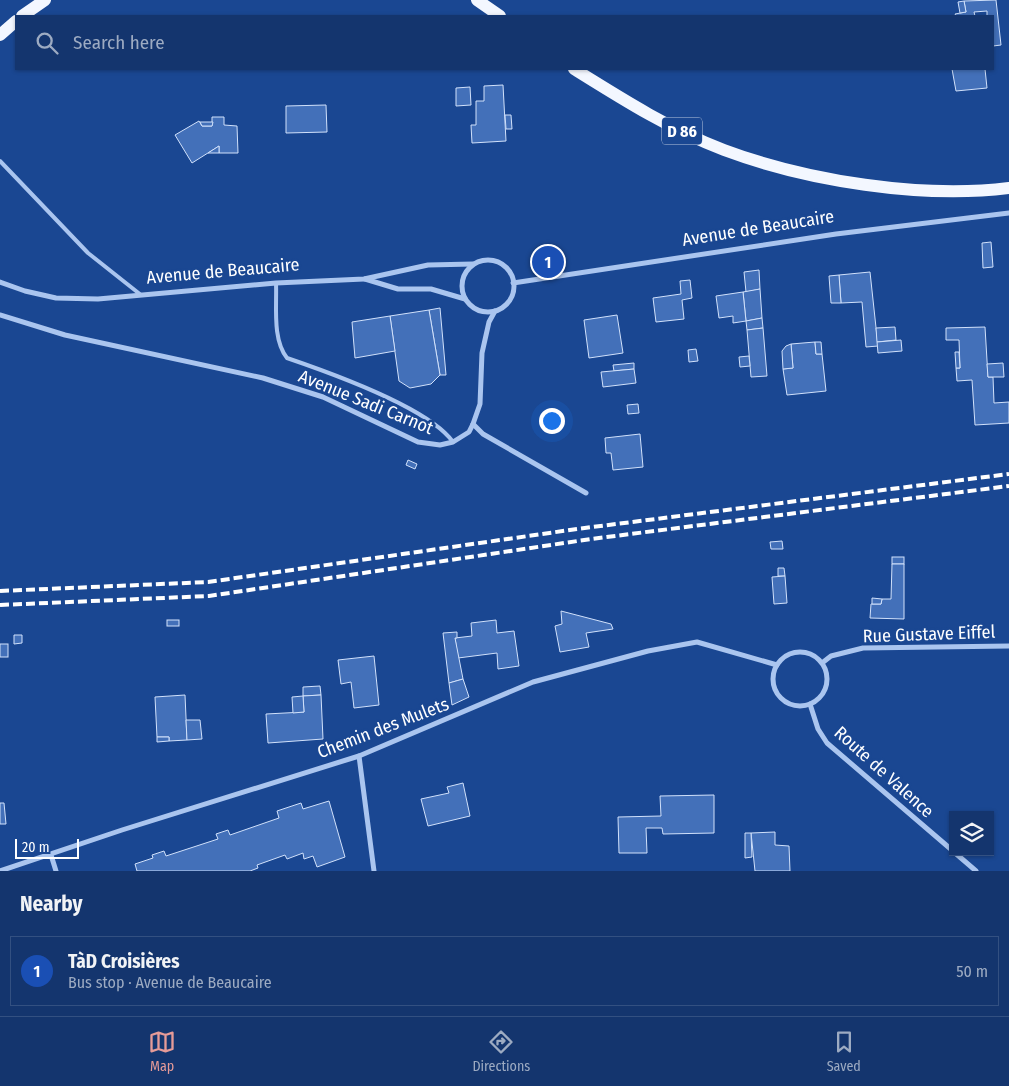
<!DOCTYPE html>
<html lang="en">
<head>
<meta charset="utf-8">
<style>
  body { margin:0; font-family:"Fira Sans Condensed",sans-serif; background:#1d3d73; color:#f1f3f6 }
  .controls { position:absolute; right:15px; bottom:15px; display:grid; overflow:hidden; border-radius:0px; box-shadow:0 1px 4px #0004 }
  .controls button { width:45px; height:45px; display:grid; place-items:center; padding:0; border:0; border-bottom:1px solid #335081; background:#14356e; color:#f1f3f6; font:25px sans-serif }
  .scale { position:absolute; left:15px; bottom:12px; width:64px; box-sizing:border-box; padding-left:5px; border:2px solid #fff; border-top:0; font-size:14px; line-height:18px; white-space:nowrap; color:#fff; -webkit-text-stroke:4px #1a4792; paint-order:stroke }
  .you { position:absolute; left:551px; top:420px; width:18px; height:18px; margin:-12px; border:4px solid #fff; border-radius:50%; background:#1a73e8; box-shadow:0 0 0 8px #1a73e833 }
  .badge { display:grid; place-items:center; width:32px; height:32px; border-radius:50%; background:#e69b98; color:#fff; font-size:16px; font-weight:700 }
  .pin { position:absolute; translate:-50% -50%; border:2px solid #fff; box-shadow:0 1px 5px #0006 }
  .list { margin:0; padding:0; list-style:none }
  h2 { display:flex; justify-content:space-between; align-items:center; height:65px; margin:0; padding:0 20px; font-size:21px }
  h2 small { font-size:16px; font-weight:400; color:#9dabc2 }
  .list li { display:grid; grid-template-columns:32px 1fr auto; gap:15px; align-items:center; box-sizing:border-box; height:70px; margin:0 10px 10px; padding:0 10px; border:1px solid #335081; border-radius:0px }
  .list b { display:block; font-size:19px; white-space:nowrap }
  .list p { margin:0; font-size:16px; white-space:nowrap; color:#9dabc2 }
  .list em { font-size:16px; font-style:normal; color:#9dabc2 }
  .icon { flex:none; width:28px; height:28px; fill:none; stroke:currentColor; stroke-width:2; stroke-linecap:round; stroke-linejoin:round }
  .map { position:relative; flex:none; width:1009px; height:871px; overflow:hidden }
  .search { position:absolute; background:#14356e; box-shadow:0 1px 4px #0004; left:15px; right:15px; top:15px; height:55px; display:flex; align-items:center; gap:12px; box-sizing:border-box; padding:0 18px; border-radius:0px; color:#9dabc2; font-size:19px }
  .sheet { height:145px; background:#14356e }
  nav { display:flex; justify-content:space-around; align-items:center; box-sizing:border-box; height:70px; border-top:1px solid #335081; background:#14356e; font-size:14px; color:#9dabc2 }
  nav a { display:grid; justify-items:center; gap:2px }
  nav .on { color:#e69b98 }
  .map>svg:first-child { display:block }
  .building { fill:#4370b9; stroke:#d1e1fb }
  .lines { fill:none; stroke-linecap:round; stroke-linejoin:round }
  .lane { stroke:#aac5ef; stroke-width:4 }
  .street { stroke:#aac5ef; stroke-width:5 }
  .primary { stroke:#f3f7ff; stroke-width:12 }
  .rail { stroke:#fff; stroke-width:4; stroke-dasharray:9 4; stroke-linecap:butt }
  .labels { text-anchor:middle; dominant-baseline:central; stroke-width:5; stroke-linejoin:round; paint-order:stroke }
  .shield { fill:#1a4792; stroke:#bac8de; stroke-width:1 }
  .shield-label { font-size:16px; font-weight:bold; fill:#fff }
  .street-label { font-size:18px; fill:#fff; stroke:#1a4792 }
</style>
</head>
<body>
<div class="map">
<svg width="1009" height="871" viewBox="0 0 1009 871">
  <rect width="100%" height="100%" fill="#1a4792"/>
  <!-- building -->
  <g class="building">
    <path d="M996,0L1001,45L993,46V16H987V11L974,12L975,16H956L955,14L966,12L964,1Z"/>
    <path d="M964,1L966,12L960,13L958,2Z"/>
    <path d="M952,69H985L987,88L956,91Z"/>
    <path d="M503,85L506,141L472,143L471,125H476V101H484V86Z"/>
    <path d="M470,87L471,105L456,106V88Z"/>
    <path d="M326,105L327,132L286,133V106Z"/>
    <path d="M505,115H511L512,129H506Z"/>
    <path d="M212,117H224V125L237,126L238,153H219V146L192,163L175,135L199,121L202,126H212Z"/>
    <path d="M200,122H213L212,126H202Z"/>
    <path d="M219,146V153H208Z"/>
    <path d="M991,242L993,267L983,268L982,243Z"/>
    <path d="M759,270L760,289L746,292L744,272Z"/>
    <path d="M870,272L878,346L866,347L862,302L841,303L839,275Z"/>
    <path d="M839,275L841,303H831L829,276Z"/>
    <path d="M690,280L692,298L682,300L684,319L656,322L653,298L681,294L680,281Z"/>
    <path d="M760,289L762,318L746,321L743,292Z"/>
    <path d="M743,292L746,321L733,323V316L719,318L716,296Z"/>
    <path d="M440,308L446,375H440L429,310Z"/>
    <path d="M429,310L440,375L431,384L410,388L399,381L390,316Z"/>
    <path d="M617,315L623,353L589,358L584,320Z"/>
    <path d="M390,316L395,351L355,358L352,322Z"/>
    <path d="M762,318L763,328L747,330L746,321Z"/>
    <path d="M895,327L896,340L877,342L876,328Z"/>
    <path d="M985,327L988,377H993L994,403L1009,402V423L975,425L972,380L957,381L956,368H960L959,340H946V328Z"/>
    <path d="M763,328L767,376L751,377L747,330Z"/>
    <path d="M901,340L902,351L878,353L877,342Z"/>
    <path d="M815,342L816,354H822L826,391L787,395L783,369L793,368L791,344Z"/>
    <path d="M815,342H821L822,354H816Z"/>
    <path d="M791,344L793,368L783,369L782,351L786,346Z"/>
    <path d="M696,349L698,361L689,362L688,350Z"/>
    <path d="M955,352H959L960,368H956Z"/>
    <path d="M749,356L750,366L740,367L739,357Z"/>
    <path d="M634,363V369L614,371L613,365Z"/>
    <path d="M1003,363L1004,377H988L987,364Z"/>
    <path d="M634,369L636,383L603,387L601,372Z"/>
    <path d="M638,404L639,413L628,414L627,405Z"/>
    <path d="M640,434L643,467L613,470L611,453H606L605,438Z"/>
    <path d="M408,460L417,464L415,469L406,465Z"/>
    <path d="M782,541L783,549H771L770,542Z"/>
    <rect x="892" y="557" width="12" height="7"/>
    <path d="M892,564H904V619L870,618L871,604H881L882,599H891Z"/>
    <path d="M778,568H784L785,576H778Z"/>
    <path d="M785,576L787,603L774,604L772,577Z"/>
    <path d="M872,598L882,599L881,604H872Z"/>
    <path d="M561,611L611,624L613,629L586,633L589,647L560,652L555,626L562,624Z"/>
    <rect x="167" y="620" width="12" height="6"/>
    <path d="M496,620L497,633L514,631L519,666L498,669L497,653L458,658L455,638L472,636L471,623Z"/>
    <path d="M457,632V638H455L463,679L449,683L443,633Z"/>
    <path d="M14,635H22V643L14,644Z"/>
    <rect x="0" y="644" width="8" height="13"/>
    <path d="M374,656L379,705L354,708L351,682L341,684L338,660Z"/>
    <path d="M463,679L469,697L452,705L449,683Z"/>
    <path d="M320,686L321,695L303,696V687Z"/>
    <path d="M185,695L187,740L169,741V737H157L155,697Z"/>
    <path d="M321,695L323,739L268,743L266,714L304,712L303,696Z"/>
    <path d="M303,696L304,712L293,713L292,697Z"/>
    <path d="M186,720H200L202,739L187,740Z"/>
    <path d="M157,737H169V741L157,742Z"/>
    <path d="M463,783L470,816L428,826L421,799L449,793L447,787Z"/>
    <path d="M714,795V833L663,834L662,828H646L647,853H619L618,817L661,816L660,796Z"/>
    <path d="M329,801L345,857L317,867L313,856L304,859L303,853L287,859L285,855L257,865L258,868L250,871H137L135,864L153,858L152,855L164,851L166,856L218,839L216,834L228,830L230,835L279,818L277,811L301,803L303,809Z"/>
    <path d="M0,803H4L6,824H0Z"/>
    <path d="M775,832V845L789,846L790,871H755L751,833Z"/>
    <path d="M745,833H751L752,857L745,858Z"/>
  </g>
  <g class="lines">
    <!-- lane -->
    <g class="lane">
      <path d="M0,161L88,253L141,295"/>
      <path d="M276,283C277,306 272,339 287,358C328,372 429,408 453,442"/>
    </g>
    <!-- street -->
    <g class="street">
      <circle cx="488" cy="286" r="26"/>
      <path d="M365,279L398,289H431L465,299"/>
      <path d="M0,282L25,291L56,298L98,299L276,283L364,279L428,265L473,264"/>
      <path d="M513,283L836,234L1009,213"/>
      <path d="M0,315L65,335L263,378L323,397L418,442L440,445L453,442L469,432L473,424L480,404L482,353L489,322L495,311"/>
      <path d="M473,424L483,434L586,493"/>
      <circle cx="800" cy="679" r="27"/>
      <path d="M822,663L831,656L863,648L1009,646"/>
      <path d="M810,704L818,729L827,743L953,851"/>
      <path d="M359,756L374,871"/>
      <path d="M954,852L976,871"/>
      <path d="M51,855L56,871"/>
      <path d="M0,871L122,830L359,756L533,682L648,651L697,642L777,665"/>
    </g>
    <!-- primary -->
    <g class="primary">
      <path d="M477,0L500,16"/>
      <path d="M22,16L45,0"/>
      <path d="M0,35L16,21"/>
      <path d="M574,69C622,99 671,130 724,150C807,181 922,199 1009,188"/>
    </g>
    <!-- rail -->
    <g class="rail">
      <path d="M0,591L208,582L577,529L1009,474"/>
      <path d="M0,605L209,596L591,539L1009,486"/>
    </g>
  </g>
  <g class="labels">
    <!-- shield labels -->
    <rect class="shield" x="662" y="117.5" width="40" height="27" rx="4"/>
    <g class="shield-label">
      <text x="682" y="131">D 86</text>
    </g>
    <!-- street labels -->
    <g class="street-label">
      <text transform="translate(758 228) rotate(-9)">Avenue de Beaucaire</text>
      <text transform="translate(223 271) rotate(-5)">Avenue de Beaucaire</text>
      <text transform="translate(366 402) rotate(22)">Avenue Sadi Carnot</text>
      <text transform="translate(929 634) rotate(-2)">Rue Gustave Eiffel</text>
      <text transform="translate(383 728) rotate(-21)">Chemin des Mulets</text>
      <text transform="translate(884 772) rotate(42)">Route de Valence</text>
    </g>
  </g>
</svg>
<div class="controls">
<button><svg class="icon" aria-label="layers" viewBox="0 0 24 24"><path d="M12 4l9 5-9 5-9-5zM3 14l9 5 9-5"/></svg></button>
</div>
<div class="scale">20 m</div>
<div class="you"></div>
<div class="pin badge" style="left:548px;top:262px;background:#1a4fb4">1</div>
<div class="search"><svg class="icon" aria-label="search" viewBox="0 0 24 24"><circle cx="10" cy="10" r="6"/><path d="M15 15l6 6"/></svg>Search here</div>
</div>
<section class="sheet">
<h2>Nearby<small></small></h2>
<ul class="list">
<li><span class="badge" style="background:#1a4fb4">1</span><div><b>TàD Croisières</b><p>Bus stop · Avenue de Beaucaire</p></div><em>50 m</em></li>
</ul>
</section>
<nav>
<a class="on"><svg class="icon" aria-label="map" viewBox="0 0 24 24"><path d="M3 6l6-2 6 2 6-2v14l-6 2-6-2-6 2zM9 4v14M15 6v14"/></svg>Map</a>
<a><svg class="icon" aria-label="directions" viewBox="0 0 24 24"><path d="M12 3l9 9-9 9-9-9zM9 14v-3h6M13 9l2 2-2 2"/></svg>Directions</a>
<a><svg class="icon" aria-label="saved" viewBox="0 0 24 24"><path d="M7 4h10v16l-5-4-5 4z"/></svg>Saved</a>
</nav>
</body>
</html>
